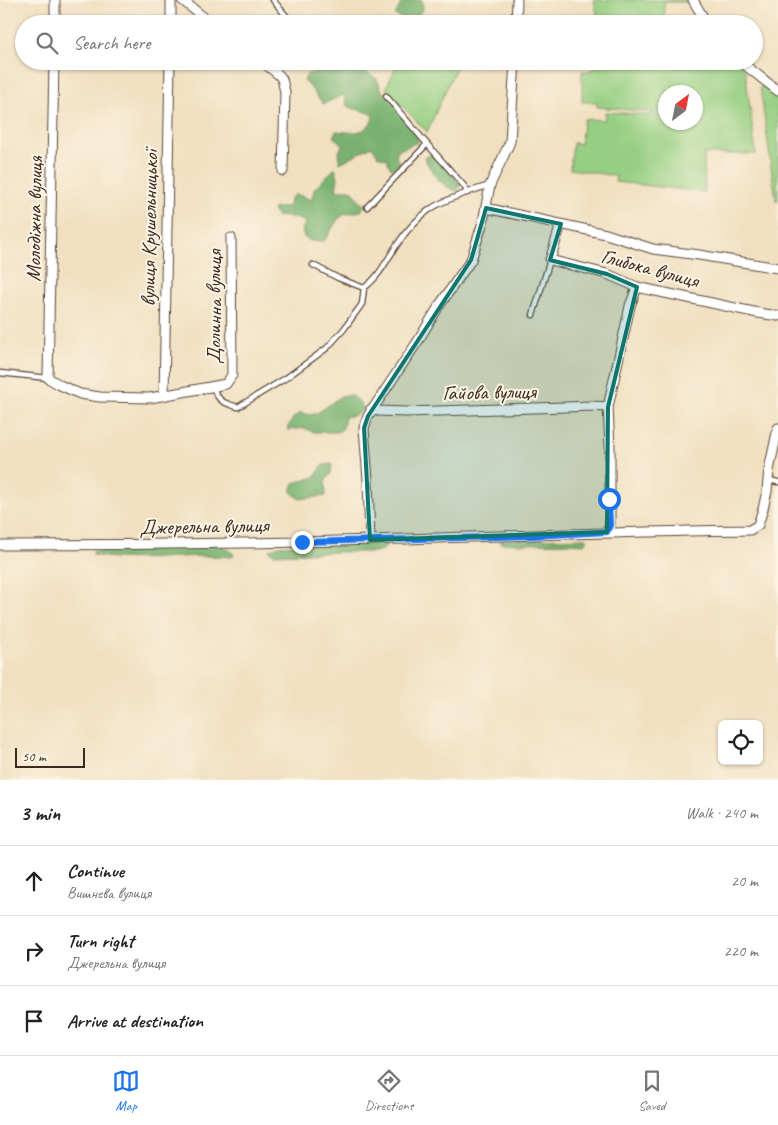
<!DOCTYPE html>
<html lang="en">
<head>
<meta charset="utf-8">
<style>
  body { margin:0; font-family:Caveat,sans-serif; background:#f6f6f6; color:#222 }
  .controls { position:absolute; right:15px; bottom:15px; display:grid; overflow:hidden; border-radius:8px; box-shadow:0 1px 4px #0004 }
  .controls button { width:45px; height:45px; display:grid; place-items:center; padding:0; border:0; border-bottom:1px solid #e0e0e0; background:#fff; color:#222; font:25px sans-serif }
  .compass { position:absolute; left:658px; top:85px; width:45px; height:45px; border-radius:50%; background:#fff; box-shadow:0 1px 4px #0004; rotate:32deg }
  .scale { position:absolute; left:15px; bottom:12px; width:70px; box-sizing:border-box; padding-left:5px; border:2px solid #3b2a1e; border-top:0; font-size:14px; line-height:18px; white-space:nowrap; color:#3b2a1e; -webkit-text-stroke:4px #fcf5e5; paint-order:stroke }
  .stop { position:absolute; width:15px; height:15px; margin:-11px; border:4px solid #1a73e8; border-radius:50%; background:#fff }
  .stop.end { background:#1a73e8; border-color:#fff; box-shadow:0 1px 5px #0008 }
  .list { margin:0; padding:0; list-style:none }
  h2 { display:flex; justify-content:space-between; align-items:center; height:65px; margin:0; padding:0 20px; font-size:21px }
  h2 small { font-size:16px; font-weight:400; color:#767676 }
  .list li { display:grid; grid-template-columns:32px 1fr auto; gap:15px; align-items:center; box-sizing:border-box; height:70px; padding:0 20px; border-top:1px solid #e0e0e0 }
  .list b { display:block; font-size:19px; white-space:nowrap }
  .list p { margin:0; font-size:16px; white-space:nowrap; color:#767676 }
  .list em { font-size:16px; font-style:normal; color:#767676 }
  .icon { flex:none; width:28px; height:28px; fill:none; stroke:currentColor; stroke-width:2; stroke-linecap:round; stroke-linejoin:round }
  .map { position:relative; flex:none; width:778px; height:780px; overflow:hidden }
  .search { position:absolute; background:#fff; box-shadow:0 1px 4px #0004; left:15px; right:15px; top:15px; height:55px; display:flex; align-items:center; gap:12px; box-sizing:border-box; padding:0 18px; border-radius:28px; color:#767676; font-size:19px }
  .sheet { height:275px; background:#fff }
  nav { display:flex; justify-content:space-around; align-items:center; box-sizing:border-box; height:70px; border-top:1px solid #e0e0e0; background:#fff; font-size:14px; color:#767676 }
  nav a { display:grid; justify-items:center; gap:2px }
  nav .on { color:#1a73e8 }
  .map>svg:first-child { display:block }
  .green { fill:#97cf82; stroke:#697c50; fill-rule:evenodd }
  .forest { fill:#79b270; stroke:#5a6e47 }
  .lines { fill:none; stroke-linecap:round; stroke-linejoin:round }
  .service-casing { stroke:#564536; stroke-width:7 }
  .minor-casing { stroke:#564536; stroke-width:11 }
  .service { stroke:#fff; stroke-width:4.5 }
  .minor { stroke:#fff; stroke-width:9 }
  .route { stroke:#1a73e8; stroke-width:6 }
  .marked { fill:#0f766e; fill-opacity:0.2; stroke:#0f766e; stroke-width:4; stroke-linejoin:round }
  .labels { text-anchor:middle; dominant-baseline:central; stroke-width:4; stroke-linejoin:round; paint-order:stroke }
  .street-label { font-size:21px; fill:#3b2a1e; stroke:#fcf5e5 }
</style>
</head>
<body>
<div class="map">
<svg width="778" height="780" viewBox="0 0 778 780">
  <rect width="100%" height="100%" fill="#fcf5e5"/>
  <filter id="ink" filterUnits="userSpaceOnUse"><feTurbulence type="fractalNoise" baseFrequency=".02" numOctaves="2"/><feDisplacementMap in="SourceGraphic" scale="10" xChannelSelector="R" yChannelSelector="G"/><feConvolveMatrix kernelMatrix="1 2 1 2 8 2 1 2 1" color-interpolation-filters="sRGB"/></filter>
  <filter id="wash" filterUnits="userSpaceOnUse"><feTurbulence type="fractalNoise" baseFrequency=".0096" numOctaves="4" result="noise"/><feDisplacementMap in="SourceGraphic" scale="20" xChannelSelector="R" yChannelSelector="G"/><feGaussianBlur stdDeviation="1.12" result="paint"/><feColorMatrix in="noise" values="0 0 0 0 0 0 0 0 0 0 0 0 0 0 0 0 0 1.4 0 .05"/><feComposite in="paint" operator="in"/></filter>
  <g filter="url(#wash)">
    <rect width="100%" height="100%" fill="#f1dfc0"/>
    <!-- green -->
    <g class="green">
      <path d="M594,0H688L689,2H664L665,24H599Z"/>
      <path d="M398,61H459L427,132L386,89Z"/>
      <path d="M608,61H736L745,70L756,154H704L705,192L615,182L616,176L570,169L573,143L580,144L584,119L605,120V112L653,115V112L597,107V102H582V71H591L592,67H608ZM666,92H696V122H666Z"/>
      <path d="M765,86L778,95V201H776L760,87Z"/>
    </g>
    <!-- forest -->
    <g class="forest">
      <path d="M403,0H422L423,8L418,16L429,22V24H418L395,15Z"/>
      <path d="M323,61H333L341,67L356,66L377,79L382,91L395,103L402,116L418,134V142L397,151L396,157L400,163L395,169L390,167L387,159L378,156L372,146L340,163L338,154L343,144L333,137L336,131C347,132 360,135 368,126C371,122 373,120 373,115C364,110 355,110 347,106L344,95L323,104L310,87L304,81L307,74L318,72L321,63Z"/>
      <path d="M433,153L461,184L457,191C440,187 433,173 424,158Z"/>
      <path d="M335,168L338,177L336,190H352L364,206L361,211L345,214L338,219L325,240C316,243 311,242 304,237L302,229L306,222L292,217L276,216L273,209L289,206L290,198L296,194L312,200L314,189Z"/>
      <path d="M352,395L359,401L364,409L355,415L345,417L343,428L338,432H313L304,428L288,430L287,429L293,418L300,413L311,415L319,412L341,396Z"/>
      <path d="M332,464L331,473L325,482L326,496L300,499L291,492L294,483L315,477L323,465Z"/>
      <path d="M586,538L588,540L584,544L567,543L521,544L500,543V540Z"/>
      <path d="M379,540L386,544L384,549L376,552H344L273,554L269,550L278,546Z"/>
      <path d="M215,545L227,548L234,554L232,557C186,553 139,564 93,555V551L103,549Z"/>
    </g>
  </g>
  <g filter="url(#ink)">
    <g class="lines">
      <defs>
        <g id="service">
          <path d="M273,0L293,24"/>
          <path d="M324,61V62"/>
          <path d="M386,96L427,144"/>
          <path d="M367,207L427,144L465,187L467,193"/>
          <path d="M313,265L338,278L364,288C380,277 388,257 399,242C407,230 417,219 429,210C441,201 474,190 490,185"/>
          <path d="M533,315L550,260"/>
          <path d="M0,373L48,378"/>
          <path d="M213,387C218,401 223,403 238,407L286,378L327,348L344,329L362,304L364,288"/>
          <path d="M768,480L778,482"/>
        </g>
        <g id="minor">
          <path d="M182,0L212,24"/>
          <path d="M693,0L707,24"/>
          <path d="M55,24V0"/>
          <path d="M171,24V0"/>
          <path d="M516,24L517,0"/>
          <path d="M54,61L48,378L60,385L80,394L100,397L150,398L226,384L232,375L231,238"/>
          <path d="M261,61L279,75L282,79L285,92L283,171"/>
          <path d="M740,61L778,91"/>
          <path d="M486,208L606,234L653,249L699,255L778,268"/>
          <path d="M561,224L550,260L607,274L637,287L758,313L778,316"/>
          <path d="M164,396L170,61"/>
          <path d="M371,409L378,411L406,412L566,407L592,406L608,407"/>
          <path d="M607,532L610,525V448L608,407L630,306L637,287"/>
          <path d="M370,540L368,480L364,428L368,416L418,341L439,306L471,260L483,222L490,185L510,142L515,61"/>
          <path d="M0,545C101,545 202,544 303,542C452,538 601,532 750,530L758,525L763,509L767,491L769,470L778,428"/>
        </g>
      </defs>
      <!-- service casing -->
      <use href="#service" class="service-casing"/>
      <!-- minor casing -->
      <use href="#minor" class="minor-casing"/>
      <!-- service -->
      <use href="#service" class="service"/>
      <!-- minor -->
      <use href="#minor" class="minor"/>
    </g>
  </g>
  <g class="lines" filter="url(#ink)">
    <!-- route -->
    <path class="route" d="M302,542L532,536L607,532L610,525L609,499"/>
  </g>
  <!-- marked area -->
  <path class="marked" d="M486,208L561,224L550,260L607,274L637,287L608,407L607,532L370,540L364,428L368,416L471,260Z"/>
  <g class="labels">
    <!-- street labels -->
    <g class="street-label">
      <text transform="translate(34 219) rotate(-89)">Молодіжна вулиця</text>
      <text transform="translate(149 228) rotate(-89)">вулиця Крушельницької</text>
      <text transform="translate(650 268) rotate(15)">Глибока вулиця</text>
      <text transform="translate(214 307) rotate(-90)">Долинна вулиця</text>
      <text transform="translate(489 392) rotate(-1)">Гайова вулиця</text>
      <text transform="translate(204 526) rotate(-1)">Джерельна вулиця</text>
    </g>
  </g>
</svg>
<div class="controls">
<button><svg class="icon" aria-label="locate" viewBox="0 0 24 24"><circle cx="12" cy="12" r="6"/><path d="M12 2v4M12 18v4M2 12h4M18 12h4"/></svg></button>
</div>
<svg class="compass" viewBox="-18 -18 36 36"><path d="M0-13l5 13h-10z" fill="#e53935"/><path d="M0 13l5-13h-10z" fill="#767676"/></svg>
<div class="scale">50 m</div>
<div class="stop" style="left:609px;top:499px"></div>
<div class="stop end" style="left:302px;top:542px"></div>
<div class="search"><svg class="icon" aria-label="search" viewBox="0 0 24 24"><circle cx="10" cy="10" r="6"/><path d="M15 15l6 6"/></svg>Search here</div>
</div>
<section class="sheet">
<h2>3 min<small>Walk · 240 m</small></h2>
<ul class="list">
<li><svg class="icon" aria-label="ahead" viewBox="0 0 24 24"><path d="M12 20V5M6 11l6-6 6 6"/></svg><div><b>Continue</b><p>Вишнева вулиця</p></div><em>20 m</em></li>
<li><svg class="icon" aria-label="right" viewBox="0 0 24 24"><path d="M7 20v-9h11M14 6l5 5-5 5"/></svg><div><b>Turn right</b><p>Джерельна вулиця</p></div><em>220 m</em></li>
<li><svg class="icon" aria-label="arrive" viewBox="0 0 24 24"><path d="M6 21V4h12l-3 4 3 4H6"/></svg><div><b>Arrive at destination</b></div></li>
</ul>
</section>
<nav>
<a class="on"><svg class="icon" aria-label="map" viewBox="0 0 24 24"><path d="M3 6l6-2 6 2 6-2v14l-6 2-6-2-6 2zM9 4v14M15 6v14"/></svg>Map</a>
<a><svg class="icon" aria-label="directions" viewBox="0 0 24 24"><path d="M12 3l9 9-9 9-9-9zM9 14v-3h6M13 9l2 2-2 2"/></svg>Directions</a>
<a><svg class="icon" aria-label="saved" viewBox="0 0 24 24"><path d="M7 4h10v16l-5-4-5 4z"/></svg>Saved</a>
</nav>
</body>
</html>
